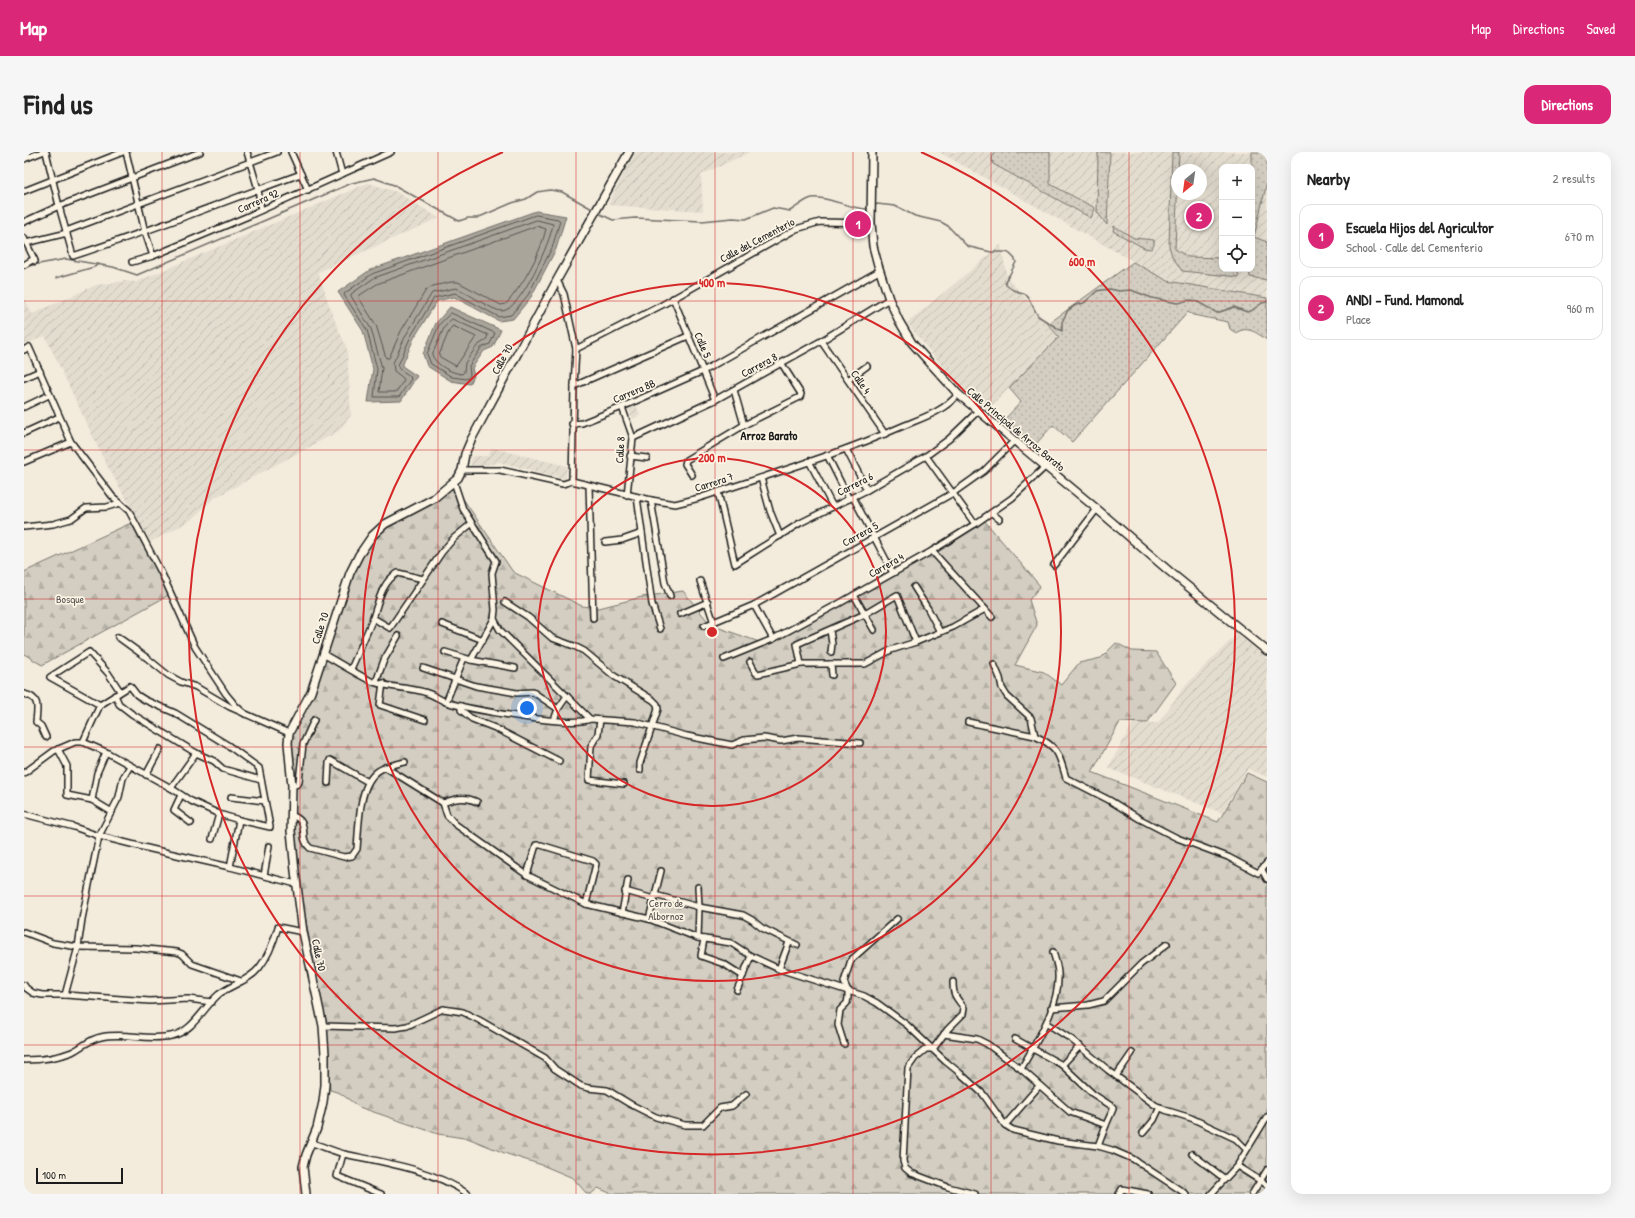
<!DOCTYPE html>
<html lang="en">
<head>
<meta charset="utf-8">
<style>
  body { margin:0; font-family:"Patrick Hand",sans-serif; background:#f6f6f6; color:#222 }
  .controls { position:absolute; right:12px; top:12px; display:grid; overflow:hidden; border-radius:8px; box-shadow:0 4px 16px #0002 }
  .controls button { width:36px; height:36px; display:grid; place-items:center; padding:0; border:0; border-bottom:1px solid #e0e0e0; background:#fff; color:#222; font:20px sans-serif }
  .compass { position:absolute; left:1147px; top:12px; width:36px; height:36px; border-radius:50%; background:#fff; box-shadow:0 4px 16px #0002; rotate:209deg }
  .scale { position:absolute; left:12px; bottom:10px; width:87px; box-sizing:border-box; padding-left:4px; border:2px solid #1c1c1c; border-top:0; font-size:11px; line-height:14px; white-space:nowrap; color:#1c1c1c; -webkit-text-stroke:3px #fcf5e5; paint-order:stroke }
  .you { position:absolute; left:503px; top:556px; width:14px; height:14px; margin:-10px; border:3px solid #fff; border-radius:50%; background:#1a73e8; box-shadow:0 0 0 6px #1a73e833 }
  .badge { display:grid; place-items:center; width:26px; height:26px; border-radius:50%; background:#db2777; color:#fff; font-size:13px; font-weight:700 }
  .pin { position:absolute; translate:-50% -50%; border:2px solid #fff; box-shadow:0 1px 4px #0006 }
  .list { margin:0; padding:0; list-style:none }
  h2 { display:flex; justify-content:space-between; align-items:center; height:52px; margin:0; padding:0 16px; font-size:17px }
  h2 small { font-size:13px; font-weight:400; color:#767676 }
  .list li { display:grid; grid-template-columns:26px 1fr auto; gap:12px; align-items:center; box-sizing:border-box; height:64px; margin:0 8px 8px; padding:0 8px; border:1px solid #e0e0e0; border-radius:12px }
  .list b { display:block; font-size:15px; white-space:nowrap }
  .list p { margin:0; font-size:13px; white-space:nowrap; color:#767676 }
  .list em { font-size:13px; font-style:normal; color:#767676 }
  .icon { flex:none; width:22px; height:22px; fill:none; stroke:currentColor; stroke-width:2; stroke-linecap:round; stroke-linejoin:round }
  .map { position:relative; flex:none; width:1243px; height:1042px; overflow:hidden; border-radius:12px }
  header { display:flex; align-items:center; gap:24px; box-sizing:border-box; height:56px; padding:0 20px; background:#db2777; color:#fff }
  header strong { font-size:19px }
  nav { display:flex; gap:22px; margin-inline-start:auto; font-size:14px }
  .intro { display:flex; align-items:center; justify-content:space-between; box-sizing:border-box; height:96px; padding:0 24px }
  h1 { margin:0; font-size:28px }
  .button { padding:10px 18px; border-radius:12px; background:#db2777; color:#fff; font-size:14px; font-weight:700 }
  main { display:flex; gap:24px; padding:0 24px }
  aside { flex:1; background:#fff; border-radius:12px; box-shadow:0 4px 16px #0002 }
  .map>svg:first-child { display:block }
  .industrial { fill:url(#industrial-furrows); fill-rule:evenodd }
  .grass { fill:url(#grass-dots); stroke:#78756e }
  .forest { fill:url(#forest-firs); stroke:#78756e }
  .water { fill:#aaa59b; stroke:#716e68 }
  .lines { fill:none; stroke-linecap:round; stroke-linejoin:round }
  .shore { stroke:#55534f; stroke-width:1 }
  .stream { stroke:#716e68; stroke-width:1.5 }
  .street-casing { stroke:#1c1c1c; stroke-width:8 }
  .secondary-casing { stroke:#1c1c1c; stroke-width:10 }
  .street { stroke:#fcf5e5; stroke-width:5 }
  .secondary { stroke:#fcf5e5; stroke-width:7 }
  .grid { fill:none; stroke:#d62828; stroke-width:1; stroke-opacity:0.55 }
  .ring { fill:none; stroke:#d62828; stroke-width:2 }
  .labels { text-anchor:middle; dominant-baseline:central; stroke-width:3.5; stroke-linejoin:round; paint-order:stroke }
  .street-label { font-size:11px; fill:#1c1c1c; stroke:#fcf5e5 }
  .park-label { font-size:11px; fill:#53514e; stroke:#fcf5e5 }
  .neighbourhood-label { font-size:12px; font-weight:bold; fill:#1c1c1c; stroke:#fcf5e5 }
  .centre { fill:#d62828; stroke:#fcf5e5; stroke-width:2 }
  .ring-label { font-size:12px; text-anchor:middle; font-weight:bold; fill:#d62828; stroke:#fcf5e5; stroke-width:3.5; stroke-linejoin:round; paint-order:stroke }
</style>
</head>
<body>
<header>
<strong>Map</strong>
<nav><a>Map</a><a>Directions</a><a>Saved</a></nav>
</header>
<div class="intro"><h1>Find us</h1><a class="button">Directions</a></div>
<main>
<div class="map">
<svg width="1243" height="1042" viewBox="0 0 1243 1042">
  <defs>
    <pattern id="industrial-furrows" width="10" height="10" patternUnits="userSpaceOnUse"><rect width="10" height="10" fill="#e3ddcf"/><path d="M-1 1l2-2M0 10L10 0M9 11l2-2" fill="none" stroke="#c2bdb1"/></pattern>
    <pattern id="grass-dots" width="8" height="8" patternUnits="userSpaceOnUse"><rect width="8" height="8" fill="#d3cec1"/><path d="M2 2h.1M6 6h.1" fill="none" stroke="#b5b0a5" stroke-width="1.8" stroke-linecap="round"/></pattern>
    <pattern id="forest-firs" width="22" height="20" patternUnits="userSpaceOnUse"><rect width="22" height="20" fill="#d3cec1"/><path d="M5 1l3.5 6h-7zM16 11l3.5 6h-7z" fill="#b5b0a5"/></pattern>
  </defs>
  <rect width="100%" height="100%" fill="#f3ecdd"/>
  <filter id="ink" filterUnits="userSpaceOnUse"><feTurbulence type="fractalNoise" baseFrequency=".025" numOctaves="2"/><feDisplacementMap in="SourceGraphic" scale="8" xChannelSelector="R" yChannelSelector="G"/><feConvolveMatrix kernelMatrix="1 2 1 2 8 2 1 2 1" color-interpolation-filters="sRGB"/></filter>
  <g filter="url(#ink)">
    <!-- industrial -->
    <g class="industrial">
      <path d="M610,0H726L677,23L679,59L584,53Z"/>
      <path d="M915,0H1243V146L1144,129ZM1198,15H1228V117H1198ZM1153,18H1177V42H1153Z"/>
      <path d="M344,31L373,40L415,66L294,120L309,164L323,197L327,263L315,279L190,346L167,368L127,390L81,310L21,184L0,193V145L8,162L72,133L101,129L112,130Z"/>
      <path d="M977,93L983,125L1035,185L964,258L931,230L883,171Z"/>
      <path d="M611,250L616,263L609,267L603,254Z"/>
      <path d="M468,296L543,314L542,327L475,310L446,318L448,304H464Z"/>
      <path d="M1213,482L1243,506V625L1224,617L1198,661L1084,616L1109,571H1134L1160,535Z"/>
    </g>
    <!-- grass -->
    <g class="grass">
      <path d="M970,0H1026V32L1071,56L1067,66L969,12L968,7Z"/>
      <path d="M1074,0H1086L1083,73L1073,60Z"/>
      <path d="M1148,0H1155L1151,97L1164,105L1198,106V117H1215L1214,125L1158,119L1148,104L1145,94Z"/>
      <path d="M1228,0H1243V30L1230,85L1243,90V128L1226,125L1225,117H1228Z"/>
      <path d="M1090,74L1110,86L1130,88V93L1127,97L1120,96L1089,79Z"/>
      <path d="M1109,110L1144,129L1243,146V188C1233,181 1223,173 1212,181L1206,177L1204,170L1169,163L1164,160L1048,290L1029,273L1011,293L980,268L997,250L985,236L1035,185L1024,172Z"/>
    </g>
    <!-- forest -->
    <g class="forest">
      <path d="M429,332L489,420L558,454L575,456L618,445L659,439L687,473L741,492L821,451L959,367L1016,434L1005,448L1013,473L991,513L1020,520L1037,533L1055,511L1077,506L1092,491L1108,499L1132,500L1152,531L1123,571L1096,570L1068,620L1194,670L1223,621L1243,630V1042H588L574,1036L567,1042H563L549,1026L518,1013L483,1002L446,987L414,982L335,955L316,941L306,938L302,876L275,732L269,679L267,582L301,503L327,418L349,385L362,373Z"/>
      <path d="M107,371L145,443L18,513L0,502V420Z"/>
    </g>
    <!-- water -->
    <g class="water">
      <path d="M512,59L542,64L532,97L507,145L489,167L475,169L430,145L413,149L390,186L378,214L393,224L377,249L344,250L349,217L339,179L314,140L346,118Z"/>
      <path d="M426,155L477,178L469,195L460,199L448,216L450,224L446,232L427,229L403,214L399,202L412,171Z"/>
    </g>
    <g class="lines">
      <!-- shore -->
      <g class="shore">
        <path d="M512,63L534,67L536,69L528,96L504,143L487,163L475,165L431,141L410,146L387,184L374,213L375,217L386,224L387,227L375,245H350L353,217L343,178L320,143L321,141L348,122Z"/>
        <path d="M513,68L529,72C527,89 496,159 478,159C468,159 443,140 432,136L408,141L382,183L369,211L370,219L379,226L380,228L372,240H355L358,216L347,177L327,144V142L350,126Z"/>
        <path d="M513,74L522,77C516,103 499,133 482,152L477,153L434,130H427L409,134L402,138L377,179L365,206H362L352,173L335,146L336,143L353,132Z"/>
        <path d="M427,161L471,181L466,192L457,196L445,214L446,223L443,227L428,225L407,212L403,202L415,173Z"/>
        <path d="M428,167L464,183L462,188L453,194L441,211L440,220L438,222C427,221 412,213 408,203L420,176Z"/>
        <path d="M429,174L452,185L432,214L416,205L415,203L425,179Z"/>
      </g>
      <!-- stream -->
      <g class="stream">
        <path d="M850,55L853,52L871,54L891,64L917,70L924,74L942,93L946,95L967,100H981L985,101L991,107L992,110L986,122L981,129L982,133L989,138L1001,142L1004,145L1014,164L1038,179V170L1044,158L1052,153L1060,151L1073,139L1078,138L1086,137L1095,139L1107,138L1128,146L1153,151C1158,151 1162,148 1166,148C1173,147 1186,158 1193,161L1210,155L1223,160L1227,159L1238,151L1243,150"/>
        <path d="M574,61L589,68L611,66L678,69L709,66L722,67L749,56L766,59C773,55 778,50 785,47C797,41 828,58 844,57"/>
        <path d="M4,114L42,107L48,108L89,115L113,123L328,31L350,26L370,33L435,69L444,66H453L488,51L502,47L513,40L526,38L538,40L570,58"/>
        <path d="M32,126L70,115L75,112"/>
      </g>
      <defs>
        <g id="street">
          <path d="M22,0L35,54L49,104C126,79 201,49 277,22"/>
          <path d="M102,0L121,80L129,104"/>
          <path d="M223,0L234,37L237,58"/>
          <path d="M267,0L284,38"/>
          <path d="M312,0L318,22"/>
          <path d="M0,7L18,0"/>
          <path d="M0,39L99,0"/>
          <path d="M0,70L35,54L176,0"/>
          <path d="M42,79L253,0"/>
          <path d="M0,86L11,109"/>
          <path d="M2,91L43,81"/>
          <path d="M108,110L129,104L222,65L367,0"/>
          <path d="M0,113L10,107"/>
          <path d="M533,128L540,142L552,197L550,234L548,329"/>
          <path d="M649,146L691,248"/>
          <path d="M797,189L861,282"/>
          <path d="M552,197L638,153L772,77L796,70L847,71"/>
          <path d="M0,198L5,195L47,290L88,344L105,359L138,422L171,495L202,542L212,554L221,562"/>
          <path d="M0,226L16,219"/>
          <path d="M824,228L843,214"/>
          <path d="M550,234L664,184"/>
          <path d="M710,238L720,273"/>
          <path d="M0,255L25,243"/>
          <path d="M598,255L609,286L603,343"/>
          <path d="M548,272L558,271L598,255L679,219L855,119"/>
          <path d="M0,281L35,265"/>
          <path d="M609,286L691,248L797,189L865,147"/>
          <path d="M822,297L843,338"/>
          <path d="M803,303L825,347"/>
          <path d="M606,304L623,306"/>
          <path d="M902,304L951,372"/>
          <path d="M785,309L809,355"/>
          <path d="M0,310L47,290"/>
          <path d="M438,318H476L539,332L548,329L627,348L651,352L675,346C744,323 813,303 879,274C898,266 921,259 934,242"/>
          <path d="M668,323L661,312L662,308L720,273L776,245L777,242L758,212"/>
          <path d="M737,326L746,359L756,384"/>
          <path d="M430,330L439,357L472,409L468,421L471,458L470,467L447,508"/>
          <path d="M565,334L569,466"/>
          <path d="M694,340L711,412L776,371L843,338L902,304L925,287L954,259"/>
          <path d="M613,345L628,452L636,477"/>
          <path d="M829,345L869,421"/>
          <path d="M627,348L641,431L646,444"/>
          <path d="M968,361L975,367"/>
          <path d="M0,375L29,372L47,367L62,356L83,355L96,351"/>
          <path d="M581,390L598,388L618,381"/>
          <path d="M908,399L968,465"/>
          <path d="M1030,413L1073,357"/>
          <path d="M676,429L690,471"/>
          <path d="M890,435L904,457L916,480"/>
          <path d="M830,443L850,478"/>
          <path d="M481,450L504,465L528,486L550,494L560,499L590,524L629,548L633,552L634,557L616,611V618"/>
          <path d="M730,453L749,487"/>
          <path d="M656,462L684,450"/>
          <path d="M349,466L366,476L418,400L430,386L447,372"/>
          <path d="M470,467L476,478L566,567L611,570L663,584L708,593L720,588L740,586L757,589L774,586L836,591"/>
          <path d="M418,472L459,488"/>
          <path d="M680,474L730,453L929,341L960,319L990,289"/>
          <path d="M806,478L808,492L807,500"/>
          <path d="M94,485L123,506L144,523L157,530L172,535L206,555L265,581"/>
          <path d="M421,500L447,508L491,516"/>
          <path d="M299,502C315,511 331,521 347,529C363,536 383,535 400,540C408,542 415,547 422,550C443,557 549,576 566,567"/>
          <path d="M700,507L749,487L816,451L908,399L951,372L988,346L1021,315"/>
          <path d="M726,510L732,521L734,522L777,512H841L867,498L892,490L929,475L961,457"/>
          <path d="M777,512L773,492L841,462L873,443L892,490"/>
          <path d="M807,512L808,523"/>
          <path d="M970,512L976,526L978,536L983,544L1007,566L1011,584C1035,595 1035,603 1042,626L1085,648L1116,667L1153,686L1204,705L1234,721L1243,711"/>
          <path d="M399,516L452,534L493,541L509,540L534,557"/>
          <path d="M327,517C334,501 341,485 348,469C354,452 357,430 374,421L399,427"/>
          <path d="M352,530L360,508L374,484"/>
          <path d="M359,531L356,553L401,568"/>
          <path d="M0,542C17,546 13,556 12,570L17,574L22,585"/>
          <path d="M91,543L95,552L108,562L172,601L190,609L199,617L237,628"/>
          <path d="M422,550L440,506"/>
          <path d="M76,553L26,525L65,500L84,521L96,539"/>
          <path d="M437,554V558L448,567L471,576L535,609"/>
          <path d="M530,568L534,557L543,544"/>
          <path d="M576,568L574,582L567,594L565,628L600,632"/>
          <path d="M944,570L1011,584"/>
          <path d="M34,597L43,614V643L68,648L88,660"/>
          <path d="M361,615L419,651L423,663L431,672L503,723L562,752L625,767L674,786L707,791L727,804L755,817L840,844L853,851L883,873L921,909L936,921L959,942L981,973L989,978L1034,989L1074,994L1088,998L1109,1007L1162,1042"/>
          <path d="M0,621L30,599L51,590H59L82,600L147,636L167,649L195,662L215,668L246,675L235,616L205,594L151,561L121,548L113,543L106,534L76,553L59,590"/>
          <path d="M122,623L136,597"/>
          <path d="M304,631L305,611L306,608L344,630"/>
          <path d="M268,634L274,632L275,630L279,592L290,568"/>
          <path d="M147,636L172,601"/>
          <path d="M157,643L150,658L167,671"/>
          <path d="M207,645L241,649"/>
          <path d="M68,648L73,621L82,600"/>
          <path d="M419,651C431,646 442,644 453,650"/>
          <path d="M0,662L50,675L75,684L127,697L206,715L272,732"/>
          <path d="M267,663C288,670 273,685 286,696L320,705L328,704L333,697C335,674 334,633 354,619C361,614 372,612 381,610"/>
          <path d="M188,687L195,662"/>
          <path d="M206,715L215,668"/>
          <path d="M1238,718L1243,727"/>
          <path d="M503,723L512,693H517L569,709L572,712L562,752"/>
          <path d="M240,724L245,694"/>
          <path d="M601,739L630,747"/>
          <path d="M631,743L675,755L719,763L728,768L738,776L773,793"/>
          <path d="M598,761L604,728"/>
          <path d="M625,767L637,719"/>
          <path d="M0,780L29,791L54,795L112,796L153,800L158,802L168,812L217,829"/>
          <path d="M674,786L675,755L674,735"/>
          <path d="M680,787L677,804L700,812L719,824"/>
          <path d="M755,817L765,790"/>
          <path d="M929,830C929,844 932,845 940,856L939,862L924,877L909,897H902L891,906L884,916L879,1009L881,1016L887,1021L924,1035L951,1042"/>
          <path d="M0,833L2,836L9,841L18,843H41L126,849L164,847L188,850"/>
          <path d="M713,838L727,804"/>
          <path d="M41,843L54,795L58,767L75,684L95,645L99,626L106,614"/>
          <path d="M1027,856L1064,853L1080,849L1117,812L1143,792"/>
          <path d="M1022,871L1047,887L1084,918L1131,953L1141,958L1167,966L1212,987L1222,997"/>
          <path d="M299,874L371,876L383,874L419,857L439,860L455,868L521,906L531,917L557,934L564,936L583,938L606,952L632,965L661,973H679L696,956L708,954L722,942"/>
          <path d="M920,882L953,887L963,892L997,917L1046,960L1082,973L1074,994"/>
          <path d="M991,887L1038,913L1069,942L1089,955V957L1082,973"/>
          <path d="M820,892L814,873L816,858L823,851L824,846V839L820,830L827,808L873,767"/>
          <path d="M0,908C16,908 33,906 48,900C58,895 66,887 77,885C101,880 124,889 147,884C169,880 179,856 194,843C206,833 225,829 235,816C244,805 250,789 254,775L279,780"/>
          <path d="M1038,913L1056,894"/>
          <path d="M997,917C1012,890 1036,854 1034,822C1034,814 1031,807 1029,800"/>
          <path d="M1092,924L1108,901"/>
          <path d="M981,973L1015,934"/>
          <path d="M1119,981L1130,968L1136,955"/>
          <path d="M288,991C298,994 309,999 320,1002C363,1011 407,1017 444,1042"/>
          <path d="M319,1002L313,1024L357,1042"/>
          <path d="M1168,1002L1201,1027"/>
          <path d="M1213,1014L1243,1033"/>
          <path d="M1095,1042L1098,1037L1124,1042"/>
          <path d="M1187,1042L1213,1014L1243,965"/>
          <path d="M1228,1042L1243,1018"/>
        </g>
        <g id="secondary">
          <path d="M848,0L847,71L849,94L854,113L865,147L875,169L888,191L934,242L1073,357L1145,419L1243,499"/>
          <path d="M282,1042L279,1015L282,1003L293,976L299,950L301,933V902L299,874L279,780L271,719L267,679L268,634L264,591L265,581L287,540L326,421L335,403L348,384L361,372L409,347L434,326L438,318L441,302L447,288L533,128L605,0"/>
        </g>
      </defs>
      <!-- street casing -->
      <use href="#street" class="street-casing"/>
      <!-- secondary casing -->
      <use href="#secondary" class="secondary-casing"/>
      <!-- street -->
      <use href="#street" class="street"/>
      <!-- secondary -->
      <use href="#secondary" class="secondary"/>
    </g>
  </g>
  <!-- grid -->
  <path class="grid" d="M138,0V1042M276,0V1042M414,0V1042M552,0V1042M691,0V1042M829,0V1042M967,0V1042M1105,0V1042M0,149H1243M0,298H1243M0,447H1243M0,595H1243M0,744H1243M0,893H1243"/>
  <!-- distance rings -->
  <g class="ring">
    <circle cx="688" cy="480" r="174"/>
    <circle cx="688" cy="480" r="349"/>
    <path d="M897 0A523 523 0 1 1 479 0"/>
  </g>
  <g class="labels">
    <!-- street labels -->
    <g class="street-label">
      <text transform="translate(234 49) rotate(-24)">Carrera 92</text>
      <text transform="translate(733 88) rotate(-28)">Calle del Cementerio</text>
      <text transform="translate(679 193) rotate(67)">Calle 5</text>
      <text transform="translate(478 207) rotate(-62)">Calle 70</text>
      <text transform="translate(735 213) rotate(-28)">Carrera 8</text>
      <text transform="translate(837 230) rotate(55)">Calle 4</text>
      <text transform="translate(610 239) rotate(-23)">Carrera 8B</text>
      <text transform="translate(992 277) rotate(40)">Calle Principal de Arroz Barato</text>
      <text transform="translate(596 298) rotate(-87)">Calle 8</text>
      <text transform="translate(690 330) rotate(-18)">Carrera 7</text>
      <text transform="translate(831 332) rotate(-27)">Carrera 6</text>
      <text transform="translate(836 382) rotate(-29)">Carrera 5</text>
      <text transform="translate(862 413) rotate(-30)">Carrera 4</text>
      <text transform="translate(296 476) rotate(-72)">Calle 70</text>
      <text transform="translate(295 803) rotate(78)">Calle 70</text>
    </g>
    <!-- park labels -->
    <g class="park-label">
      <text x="46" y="447">Bosque</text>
      <text x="642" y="751">Cerro de<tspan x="642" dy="13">Albornoz</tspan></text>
    </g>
    <!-- neighbourhood labels -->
    <g class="neighbourhood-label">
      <text x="745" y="283">Arroz Barato</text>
    </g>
  </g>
  <circle cx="688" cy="480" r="6" class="centre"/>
  <g class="ring-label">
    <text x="1058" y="114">600 m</text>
    <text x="688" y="135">400 m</text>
    <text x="688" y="310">200 m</text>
  </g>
</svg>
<div class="controls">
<button>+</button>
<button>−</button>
<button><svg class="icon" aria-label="locate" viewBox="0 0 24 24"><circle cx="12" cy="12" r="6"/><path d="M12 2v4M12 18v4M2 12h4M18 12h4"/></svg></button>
</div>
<svg class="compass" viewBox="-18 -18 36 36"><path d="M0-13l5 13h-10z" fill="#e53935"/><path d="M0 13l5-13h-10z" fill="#767676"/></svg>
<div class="scale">100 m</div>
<div class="you"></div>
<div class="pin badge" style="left:834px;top:72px">1</div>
<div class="pin badge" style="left:1175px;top:64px">2</div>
</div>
<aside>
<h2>Nearby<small>2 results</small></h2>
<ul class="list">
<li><span class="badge">1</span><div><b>Escuela Hijos del Agricultor</b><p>School · Calle del Cementerio</p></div><em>670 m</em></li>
<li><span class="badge">2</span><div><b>ANDI - Fund. Mamonal</b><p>Place</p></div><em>960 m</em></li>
</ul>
</aside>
</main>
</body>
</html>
